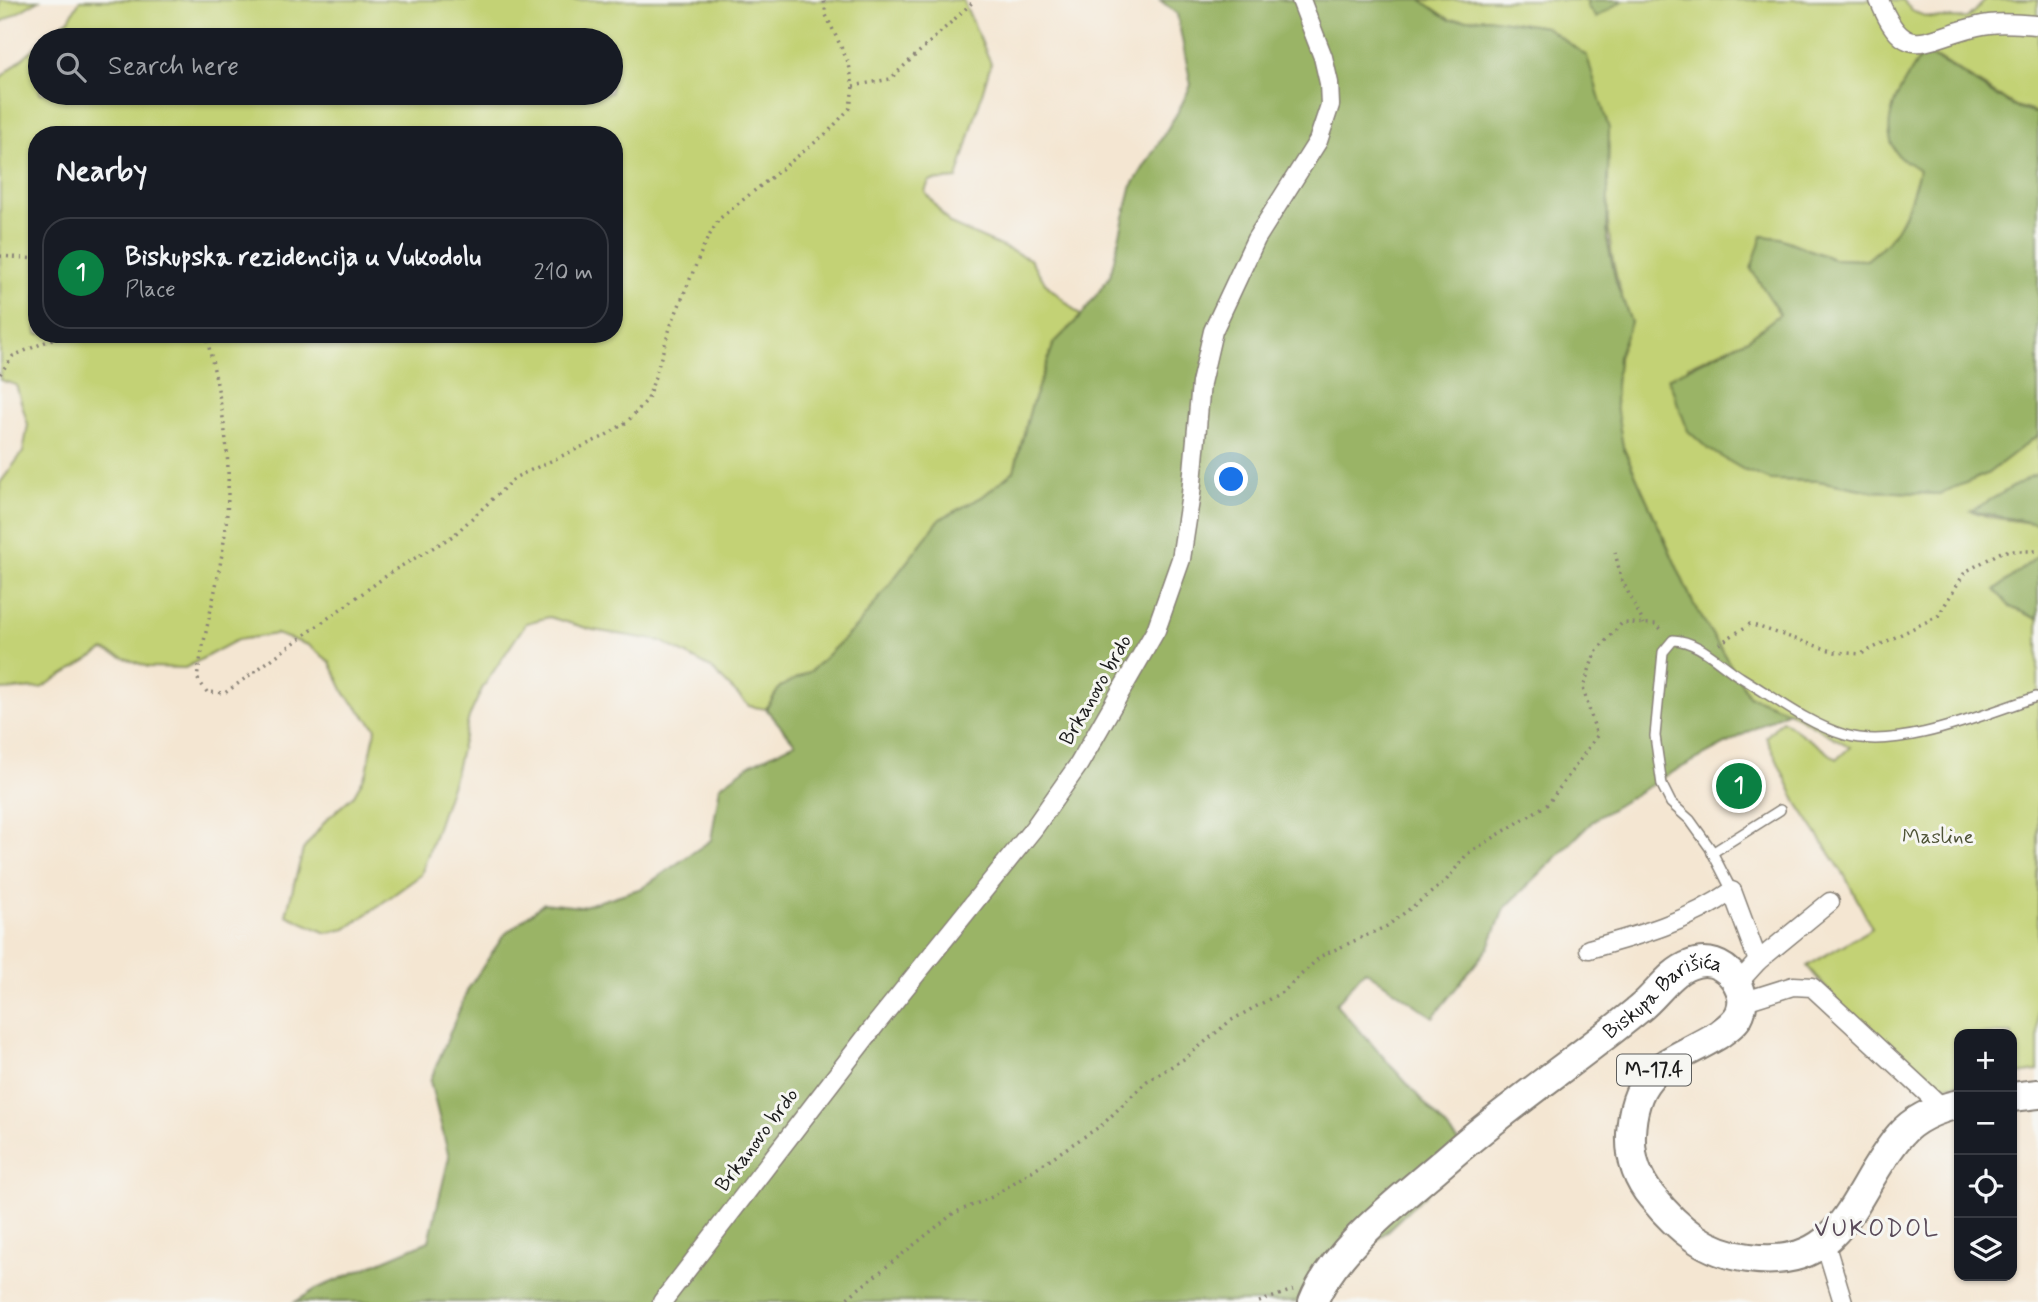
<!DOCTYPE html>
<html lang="en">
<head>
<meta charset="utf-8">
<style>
  body { margin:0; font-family:Mynerve,sans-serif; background:#20242c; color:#f1f3f6 }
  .controls { position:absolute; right:21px; bottom:21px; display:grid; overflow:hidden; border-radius:14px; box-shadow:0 2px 5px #0004 }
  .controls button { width:63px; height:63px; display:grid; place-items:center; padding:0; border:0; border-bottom:2px solid #363941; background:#171b24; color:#f1f3f6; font:35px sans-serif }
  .you { position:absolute; left:1232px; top:480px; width:24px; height:24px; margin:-18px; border:5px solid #fff; border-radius:50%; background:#1a73e8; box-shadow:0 0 0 10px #1a73e833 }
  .badge { display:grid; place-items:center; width:46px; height:46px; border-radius:50%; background:#0b8043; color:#fff; font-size:23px; font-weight:700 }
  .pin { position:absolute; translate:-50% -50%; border:4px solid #fff; box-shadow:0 2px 7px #0006 }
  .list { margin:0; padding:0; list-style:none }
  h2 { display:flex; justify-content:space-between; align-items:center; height:91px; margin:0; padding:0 28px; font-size:30px }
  h2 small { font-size:23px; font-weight:400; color:#9ea1a6 }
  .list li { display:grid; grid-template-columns:46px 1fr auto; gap:21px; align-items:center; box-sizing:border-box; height:112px; margin:0 14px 14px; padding:0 14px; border:2px solid #363941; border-radius:28px }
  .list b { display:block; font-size:26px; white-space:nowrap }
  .list p { margin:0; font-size:23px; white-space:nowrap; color:#9ea1a6 }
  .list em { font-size:23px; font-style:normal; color:#9ea1a6 }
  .icon { flex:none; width:38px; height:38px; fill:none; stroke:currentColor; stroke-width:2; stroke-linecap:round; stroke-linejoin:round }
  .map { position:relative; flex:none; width:2038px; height:1302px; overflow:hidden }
  .search { position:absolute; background:#171b24; box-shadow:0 2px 5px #0004; left:28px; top:28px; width:595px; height:77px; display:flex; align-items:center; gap:18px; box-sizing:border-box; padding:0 24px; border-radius:38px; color:#9ea1a6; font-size:26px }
  .panel { position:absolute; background:#171b24; box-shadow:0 2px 5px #0004; left:28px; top:126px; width:595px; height:217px; border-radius:28px }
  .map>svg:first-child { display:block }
  .green { fill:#c3d274; stroke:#707748; stroke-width:2; fill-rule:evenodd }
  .forest { fill:#9ab466; stroke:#5b6841; stroke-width:2 }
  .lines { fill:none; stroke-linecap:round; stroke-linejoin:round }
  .lane-casing { stroke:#888177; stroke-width:12 }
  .street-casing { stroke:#888177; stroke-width:21 }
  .primary-casing { stroke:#888177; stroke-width:32 }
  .path { stroke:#888177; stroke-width:3.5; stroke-dasharray:2 5; stroke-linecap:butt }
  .lane { stroke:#fff; stroke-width:9 }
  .street { stroke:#fff; stroke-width:18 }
  .primary { stroke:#fff; stroke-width:28 }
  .labels { text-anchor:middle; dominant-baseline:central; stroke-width:6; stroke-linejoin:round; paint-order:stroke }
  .shield { fill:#f6f6f2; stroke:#5d5d5c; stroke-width:2 }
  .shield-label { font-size:19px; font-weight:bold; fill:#1c1c1c }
  .street-label { font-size:21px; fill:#1c1c1c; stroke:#f6f6f2 }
  .park-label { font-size:21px; fill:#4e5336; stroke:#f6f6f2 }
  .quarter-label { font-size:24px; letter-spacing:2px; fill:#594a59; stroke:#f6f6f2 }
</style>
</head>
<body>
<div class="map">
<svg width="2038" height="1302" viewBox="0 0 2038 1302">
  <rect width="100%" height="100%" fill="#f6f6f2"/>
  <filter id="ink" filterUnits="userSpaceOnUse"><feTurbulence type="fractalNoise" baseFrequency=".0143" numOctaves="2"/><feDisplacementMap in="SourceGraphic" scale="14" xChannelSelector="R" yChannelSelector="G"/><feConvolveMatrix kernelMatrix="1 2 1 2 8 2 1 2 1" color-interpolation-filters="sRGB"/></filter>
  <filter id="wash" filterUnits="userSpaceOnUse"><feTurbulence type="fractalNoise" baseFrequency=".00686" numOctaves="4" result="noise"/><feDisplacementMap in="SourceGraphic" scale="28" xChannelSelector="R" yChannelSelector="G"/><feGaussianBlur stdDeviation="1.57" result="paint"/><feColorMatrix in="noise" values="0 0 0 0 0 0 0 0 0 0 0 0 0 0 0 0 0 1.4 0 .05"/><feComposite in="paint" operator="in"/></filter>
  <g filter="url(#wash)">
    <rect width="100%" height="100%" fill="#f4e6d2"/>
    <!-- green -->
    <g class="green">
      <path d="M0,0H39L0,23Z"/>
      <path d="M80,0H963L991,63L957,179L929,181L925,192L950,224L1030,259L1046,284L1081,316L1054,343L1031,407L1014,471L982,497L940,519L859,624L811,671L780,687L766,709L749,706L711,668L661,641L593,630L549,617L526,623L483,687L469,717L455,774L421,875L346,929L326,933L286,915L303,850L327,819L354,795L367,772L376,728L345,694L330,662L308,645L276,634L237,640L185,668L148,667L104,650L41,688L0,690V483L23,452L28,425L16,385L0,380V78L40,43V93H611V40H43L69,19ZM37,135H614V334H37Z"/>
      <path d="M1421,0H1903C1916,22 1945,18 1967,18L1986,0H2038V113L2016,106L1938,58L1889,132L1898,154L1919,170L1911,201L1892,239L1867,260L1833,259L1780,238L1762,236L1771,301L1780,314L1748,339L1688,366L1771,480L1818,481L1873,491L1939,494L1987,474L2038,435V474L1972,511L1989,517L2038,524V556L2031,564L2010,607L2038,619V1071L2012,1075V1034H1959V1083L1927,1089L1870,1040L1807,966L1872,928L1845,876L1797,803L1766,737L1782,720L1837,759L1850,747L1788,711L1749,696L1693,603L1623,447L1615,400L1618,357L1631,322C1603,252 1606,202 1609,129L1488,18L1450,20Z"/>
    </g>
    <!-- forest -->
    <g class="forest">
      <path d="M1160,0H1421L1450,20L1488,18L1546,27L1587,56L1609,129L1607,239L1616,282L1631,322L1618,357L1615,400L1623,447L1693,603L1749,696L1788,711L1667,775L1595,819L1504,909L1489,947L1433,1017L1365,970L1336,1004L1469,1153L1351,1265L1324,1302H295L316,1289L429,1241L449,1157L430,1081L468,989L504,935L544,903L581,907L642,888L711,840L720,786L751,764L795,743L766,709L780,687L811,671L859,624L940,519L982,497L1014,471L1031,407L1054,343L1081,316L1110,276L1131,188L1179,110L1191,85L1177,14Z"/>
      <path d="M1588,0H1624L1596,18L1587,6Z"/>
      <path d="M1923,53C1950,61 2016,116 2038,113V435L1987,474L1939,494L1873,491L1818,481L1771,480L1746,471L1708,449L1688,431L1668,378L1748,339L1780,314L1751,269L1762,236L1780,238L1833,259L1867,260C1901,233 1908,212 1919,170C1913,165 1902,160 1897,154C1875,122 1905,80 1923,53Z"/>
      <path d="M2038,474V524L1971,511L2030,477Z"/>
      <path d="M2038,556V619L2010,607L1995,590Z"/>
    </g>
  </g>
  <g filter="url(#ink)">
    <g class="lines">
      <defs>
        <g id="lane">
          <path d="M1712,853L1780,810"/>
          <path d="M1732,891L1710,848L1690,820L1671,803L1662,785L1655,736L1663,652L1673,640C1700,641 1720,665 1742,678C1775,698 1808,724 1845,735C1899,751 1984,714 2036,697"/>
        </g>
        <g id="street">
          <path d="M1879,0C1906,66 1924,38 1978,26C1998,21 2018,24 2038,25"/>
          <path d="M1589,949C1640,935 1688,922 1732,891L1758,961"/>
          <path d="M1738,983L1758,961L1830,902"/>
          <path d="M1742,1002L1793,986L1812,987L1943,1108"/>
          <path d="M1825,1243L1843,1302"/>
          <path d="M662,1302L876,1024L1034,828L1079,764L1156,630L1181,559L1191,494L1201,383L1213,331L1256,239L1318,141L1330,105L1329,83L1323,57L1301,0"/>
        </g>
        <g id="primary">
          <path d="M2012,1097L2038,1094"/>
          <path id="s1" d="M1313,1302C1335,1246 1408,1194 1453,1154C1512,1103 1578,1059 1639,1009C1656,996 1670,972 1690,965C1707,958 1723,964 1734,978C1741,988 1745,1001 1740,1013C1736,1023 1726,1029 1718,1035C1670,1064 1634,1066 1631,1134C1630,1157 1637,1179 1652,1197C1678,1229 1706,1253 1749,1258C1846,1271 1851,1192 1900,1135C1915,1117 1937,1109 1959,1104"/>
        </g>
      </defs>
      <!-- lane casing -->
      <use href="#lane" class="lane-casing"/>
      <!-- street casing -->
      <use href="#street" class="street-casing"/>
      <!-- primary casing -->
      <use href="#primary" class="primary-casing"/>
      <!-- path -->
      <g class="path">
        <path d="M853,86L890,79L975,0"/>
        <path d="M0,256L37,259"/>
        <path d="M206,334C218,386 230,440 228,493C227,556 207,617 197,678L207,692L225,693L393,571L453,536L516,477L603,437L627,422L648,399L671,325L705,243L719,219L828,132L850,108L853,86L849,64L826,15L824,0"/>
        <path d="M0,374L13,356L64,334"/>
        <path d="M1615,552L1621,578L1644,624"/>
        <path d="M1719,644L1750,624L1835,652L1861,654L1938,616L1965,572L2003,551H2038"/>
        <path d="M842,1302L954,1213L992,1197L1102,1125L1147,1081L1187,1057L1230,1021L1284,991L1321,956L1387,926L1445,882L1467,854L1548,804L1597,736L1583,688L1595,653L1622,623L1656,624L1663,631"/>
        <path d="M1259,1302L1293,1290"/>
      </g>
      <!-- lane -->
      <use href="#lane" class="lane"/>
      <!-- street -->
      <use href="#street" class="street"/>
      <!-- primary -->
      <use href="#primary" class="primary"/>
    </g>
  </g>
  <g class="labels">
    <!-- shield labels -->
    <rect class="shield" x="1617" y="1054.5" width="74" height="31" rx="5"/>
    <g class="shield-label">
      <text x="1654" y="1070">M-17.4</text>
    </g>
    <!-- street labels -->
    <g class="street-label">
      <text transform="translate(1096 690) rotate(-60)">Brkanovo brdo</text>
      <text stroke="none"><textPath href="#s1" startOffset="471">Biskupa Barišića</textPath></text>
      <text transform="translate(757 1140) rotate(-53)">Brkanovo brdo</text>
    </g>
    <!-- park labels -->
    <g class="park-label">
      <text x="1938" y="837">Masline</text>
    </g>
    <!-- quarter labels -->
    <g class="quarter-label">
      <text x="1877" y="1229">VUKODOL</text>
    </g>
  </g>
</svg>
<div class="controls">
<button>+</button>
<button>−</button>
<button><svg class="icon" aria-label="locate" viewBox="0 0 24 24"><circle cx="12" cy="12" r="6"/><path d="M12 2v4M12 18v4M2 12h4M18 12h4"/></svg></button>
<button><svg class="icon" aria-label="layers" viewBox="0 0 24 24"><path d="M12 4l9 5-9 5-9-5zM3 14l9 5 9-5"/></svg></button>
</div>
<div class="you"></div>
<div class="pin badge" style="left:1739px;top:786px">1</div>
<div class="search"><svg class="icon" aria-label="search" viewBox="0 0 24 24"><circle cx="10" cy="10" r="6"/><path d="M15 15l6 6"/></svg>Search here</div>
<section class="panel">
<h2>Nearby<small></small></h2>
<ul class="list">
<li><span class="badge">1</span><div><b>Biskupska rezidencija u Vukodolu</b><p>Place</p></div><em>210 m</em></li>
</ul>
</section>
</div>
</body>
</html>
